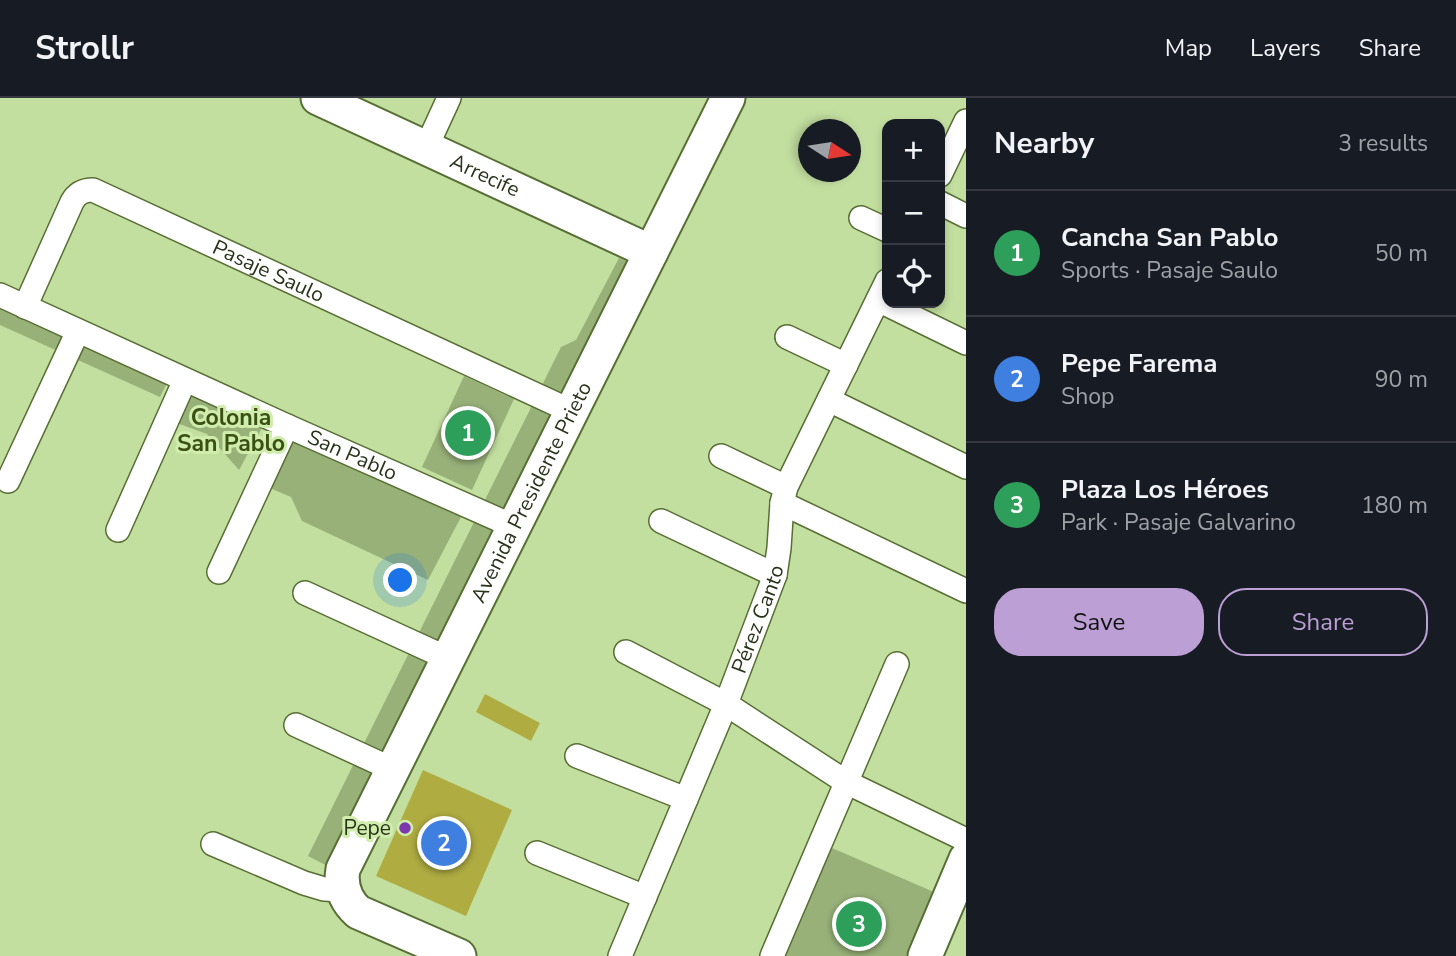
<!DOCTYPE html>
<html lang="en">
<head>
<meta charset="utf-8">
<style>
  body { margin:0; font-family:"Nunito Sans",sans-serif; background:#242831; color:#f1f3f6 }
  .controls { position:absolute; right:21px; top:21px; display:grid; overflow:hidden; border-radius:14px; box-shadow:0 4px 10px #0003 }
  .controls button { width:63px; height:63px; display:grid; place-items:center; padding:0; border:0; border-bottom:2px solid #363941; background:#171b24; color:#f1f3f6; font:35px sans-serif }
  .compass { position:absolute; left:798px; top:21px; width:63px; height:63px; border-radius:50%; background:#171b24; box-shadow:0 4px 10px #0003; rotate:102deg }
  .you { position:absolute; left:401px; top:483px; width:24px; height:24px; margin:-18px; border:5px solid #fff; border-radius:50%; background:#1a73e8; box-shadow:0 0 0 10px #1a73e833 }
  .badge { display:grid; place-items:center; width:46px; height:46px; border-radius:50%; background:#bc9fd5; color:#fff; font-size:23px; font-weight:700 }
  .pin { position:absolute; translate:-50% -50%; border:4px solid #fff; box-shadow:0 2px 7px #0006 }
  .list { margin:0; padding:0; list-style:none }
  h2 { display:flex; justify-content:space-between; align-items:center; height:91px; margin:0; padding:0 28px; font-size:30px }
  h2 small { font-size:23px; font-weight:400; color:#9ea1a6 }
  .list li { display:grid; grid-template-columns:46px 1fr auto; gap:21px; align-items:center; box-sizing:border-box; height:126px; padding:0 28px; border-top:2px solid #363941 }
  .list b { display:block; font-size:26px; white-space:nowrap }
  .list p { margin:0; font-size:23px; white-space:nowrap; color:#9ea1a6 }
  .list em { font-size:23px; font-style:normal; color:#9ea1a6 }
  .actions { display:flex; gap:14px; padding:21px 28px }
  .actions a { flex:1; padding:16px 0; border:2px solid #bc9fd5; border-radius:28px; text-align:center; font-size:24px; color:#bc9fd5 }
  .actions .main { background:#bc9fd5; color:#111 }
  .icon { flex:none; width:38px; height:38px; fill:none; stroke:currentColor; stroke-width:2; stroke-linecap:round; stroke-linejoin:round }
  .map { position:relative; flex:none; width:966px; height:858px; overflow:hidden }
  header { display:flex; align-items:center; gap:42px; box-sizing:border-box; height:98px; padding:0 35px; background:#171b24; border-bottom:2px solid #363941 }
  header strong { font-size:33px }
  nav { display:flex; gap:38px; margin-inline-start:auto; font-size:24px }
  main { display:flex }
  aside { flex:1; background:#171b24 }
  .map>svg:first-child { display:block }
  .green { fill:#98b179 }
  .building { fill:#afac42 }
  .lines { fill:none; stroke-linecap:round; stroke-linejoin:round }
  .street-casing { stroke:#576f34; stroke-width:26 }
  .secondary-casing { stroke:#576f34; stroke-width:37 }
  .street { stroke:#fff; stroke-width:23 }
  .secondary { stroke:#fff; stroke-width:33 }
  .poi-dot { fill:#7c38ac; stroke:#d0edad; stroke-width:2.5 }
  .labels { text-anchor:middle; dominant-baseline:central; stroke-width:6; stroke-linejoin:round; paint-order:stroke }
  .street-label { font-size:21px; fill:#28331a; stroke:#d0edad }
  .poi-label { font-size:21px; fill:#28331a; stroke:#d0edad; text-anchor:end }
  .neighbourhood-label { font-size:23px; font-weight:bold; fill:#3a5015; stroke:#d0edad }
</style>
</head>
<body>
<header>
<strong>Strollr</strong>
<nav><a>Map</a><a>Layers</a><a>Share</a></nav>
</header>
<main>
<div class="map">
<svg width="966" height="858" viewBox="0 0 966 858">
  <rect width="100%" height="100%" fill="#c3dfa0"/>
  <!-- green -->
  <g class="green">
    <path d="M619,160L631,165L333,771L308,758L561,249L576,242Z"/>
    <path d="M0,211L168,283L160,299L0,227Z"/>
    <path d="M464,278L514,301L472,392L422,369Z"/>
    <path d="M189,294L264,326L239,372L207,336L174,324Z"/>
    <path d="M287,339L461,419L428,482L302,423L291,399L265,388Z"/>
    <path d="M832,750L934,794L908,858H783Z"/>
  </g>
  <!-- building -->
  <g class="building">
    <path d="M485,596L540,625L531,643L476,614Z"/>
    <path d="M423,672L512,712L466,818L376,778Z"/>
  </g>
  <g class="lines">
    <defs>
      <g id="street">
        <path d="M426,50L449,0"/>
        <path d="M940,77L966,23"/>
        <path d="M940,105L966,118"/>
        <path d="M861,120L887,132"/>
        <path id="s1" d="M0,197L287,328L513,428"/>
        <path d="M878,202L966,245"/>
        <path id="s2" d="M25,209L72,104C77,95 83,92 93,92L571,313"/>
        <path d="M787,239L846,267"/>
        <path d="M829,302L966,369"/>
        <path d="M721,358L786,389"/>
        <path d="M8,383L78,233"/>
        <path d="M782,405L966,493"/>
        <path d="M661,423L775,477"/>
        <path d="M118,432L185,282"/>
        <path d="M219,474L287,328"/>
        <path d="M305,495L447,560"/>
        <path d="M626,554L726,606L846,684L966,742"/>
        <path d="M296,627L392,671"/>
        <path d="M577,658L686,701"/>
        <path d="M213,746L304,785L324,791L343,792"/>
        <path d="M537,755L645,799"/>
        <path id="s3" d="M620,858L726,606L775,477L779,450L782,405L786,389L887,183"/>
        <path d="M772,858L897,566"/>
      </g>
      <g id="secondary">
        <path id="s4" d="M318,0L651,154"/>
        <path id="s5" d="M459,858L358,814C345,802 340,788 343,771L728,0"/>
        <path d="M925,858L966,761"/>
      </g>
    </defs>
    <!-- street casing -->
    <use href="#street" class="street-casing"/>
    <!-- secondary casing -->
    <use href="#secondary" class="secondary-casing"/>
    <!-- street -->
    <use href="#street" class="street"/>
    <!-- secondary -->
    <use href="#secondary" class="secondary"/>
  </g>
  <!-- markers -->
  <circle class="poi-dot" cx="405" cy="730" r="7"/>
  <g class="labels">
    <!-- street labels -->
    <g class="street-label">
      <text stroke="none"><textPath href="#s4" startOffset="184">Arrecife</textPath></text>
      <text stroke="none"><textPath href="#s2" startOffset="334">Pasaje Saulo</textPath></text>
      <text stroke="none"><textPath href="#s1" startOffset="387">San Pablo</textPath></text>
      <text stroke="none"><textPath href="#s5" startOffset="579">Avenida Presidente Prieto</textPath></text>
      <text stroke="none"><textPath href="#s3" startOffset="364">Pérez Canto</textPath></text>
    </g>
    <!-- poi labels -->
    <g class="poi-label">
      <text x="391" y="730">Pepe</text>
    </g>
    <!-- neighbourhood labels -->
    <g class="neighbourhood-label">
      <text x="231" y="319">Colonia<tspan x="231" dy="26">San Pablo</tspan></text>
    </g>
  </g>
</svg>
<div class="controls">
<button>+</button>
<button>−</button>
<button><svg class="icon" aria-label="locate" viewBox="0 0 24 24"><circle cx="12" cy="12" r="6"/><path d="M12 2v4M12 18v4M2 12h4M18 12h4"/></svg></button>
</div>
<svg class="compass" viewBox="-18 -18 36 36"><path d="M0-13l5 13h-10z" fill="#e53935"/><path d="M0 13l5-13h-10z" fill="#9ea1a6"/></svg>
<div class="you"></div>
<div class="pin badge" style="left:468px;top:335px;background:#2e9e5b">1</div>
<div class="pin badge" style="left:444px;top:745px;background:#3f7fe0">2</div>
<div class="pin badge" style="left:859px;top:826px;background:#2e9e5b">3</div>
</div>
<aside>
<h2>Nearby<small>3 results</small></h2>
<ul class="list">
<li><span class="badge" style="background:#2e9e5b">1</span><div><b>Cancha San Pablo</b><p>Sports · Pasaje Saulo</p></div><em>50 m</em></li>
<li><span class="badge" style="background:#3f7fe0">2</span><div><b>Pepe Farema</b><p>Shop</p></div><em>90 m</em></li>
<li><span class="badge" style="background:#2e9e5b">3</span><div><b>Plaza Los Héroes</b><p>Park · Pasaje Galvarino</p></div><em>180 m</em></li>
</ul>
<div class="actions"><a class="main">Save</a><a>Share</a></div>
</aside>
</main>
</body>
</html>
